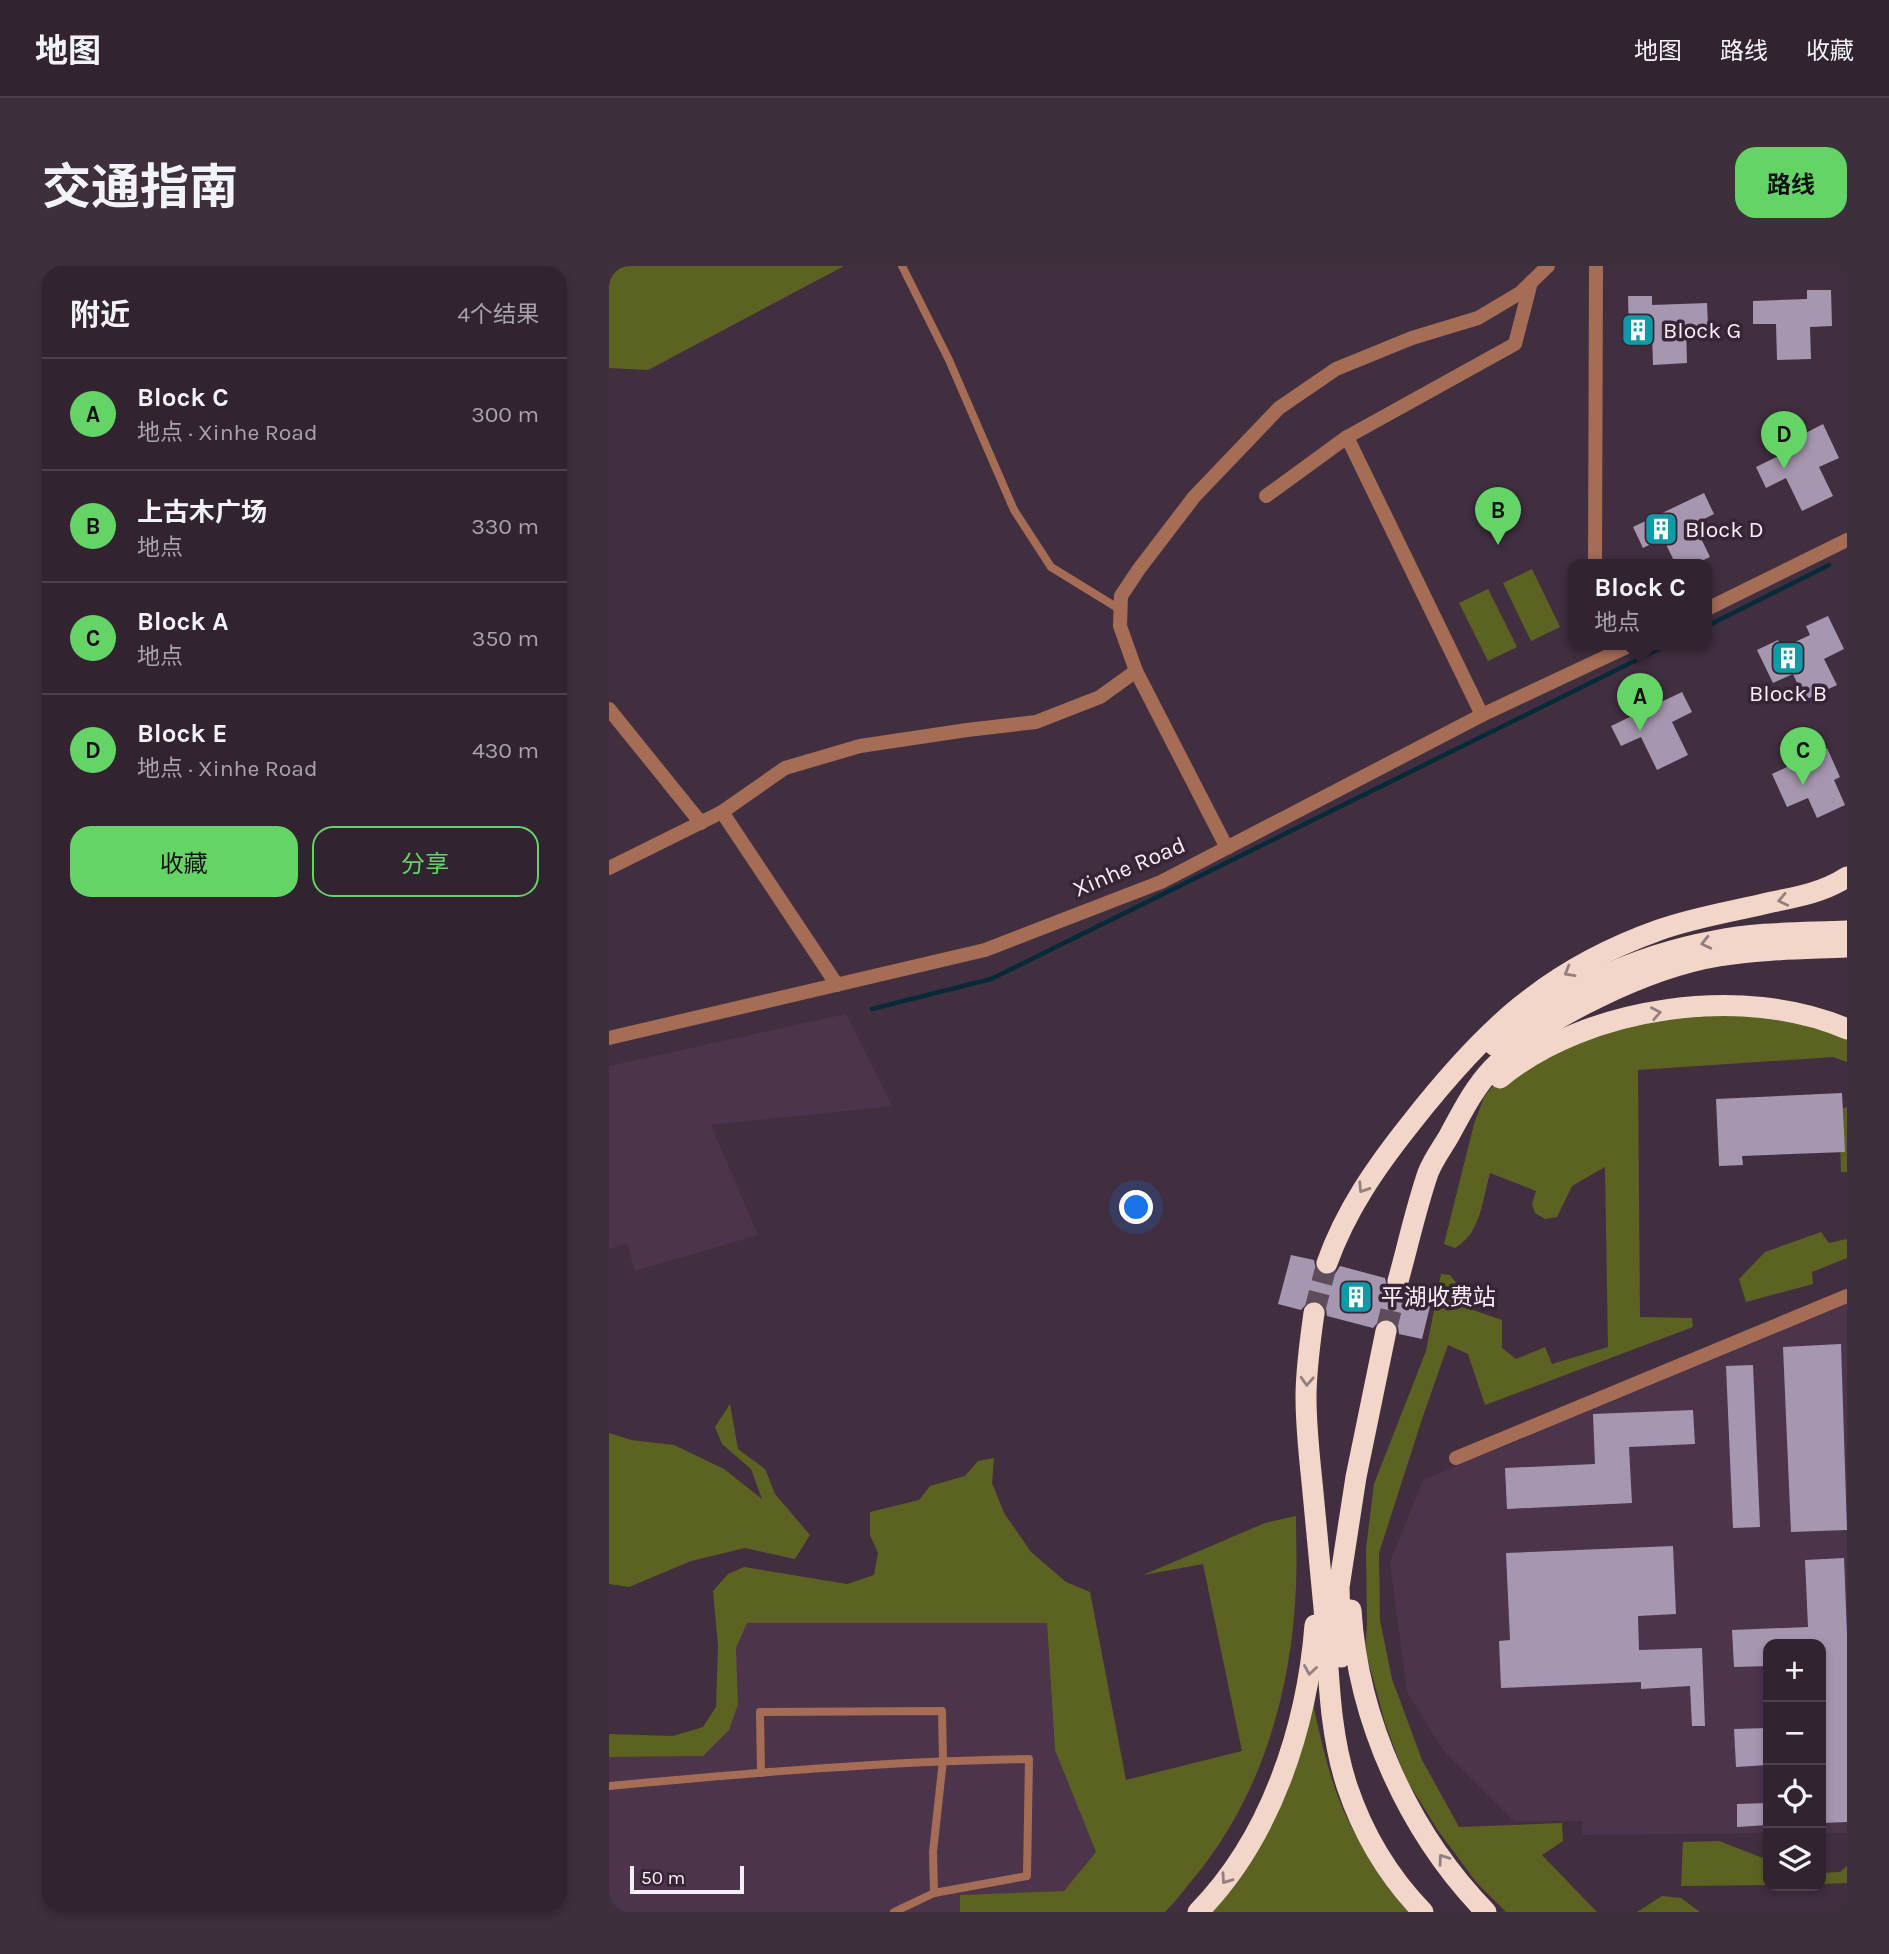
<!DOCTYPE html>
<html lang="zh">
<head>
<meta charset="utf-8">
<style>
  body { margin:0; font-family:Karla,"Noto Sans SC",sans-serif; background:#3d2f3c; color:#f1f3f6 }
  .controls { position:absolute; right:21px; bottom:21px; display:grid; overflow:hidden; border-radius:14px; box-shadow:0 4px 10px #0003 }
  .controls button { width:63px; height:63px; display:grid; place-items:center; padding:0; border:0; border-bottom:2px solid #4c404c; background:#312330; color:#f1f3f6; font:35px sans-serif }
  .scale { position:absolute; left:21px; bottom:18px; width:114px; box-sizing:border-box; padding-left:7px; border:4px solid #f9edf8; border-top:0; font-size:19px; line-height:24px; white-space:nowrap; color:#f9edf8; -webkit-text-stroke:5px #372536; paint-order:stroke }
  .you { position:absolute; left:528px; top:942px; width:24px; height:24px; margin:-18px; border:5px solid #fff; border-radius:50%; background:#1a73e8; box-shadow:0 0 0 10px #1a73e833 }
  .badge { display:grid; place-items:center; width:46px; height:46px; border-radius:50%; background:#65d467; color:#111; font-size:23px; font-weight:700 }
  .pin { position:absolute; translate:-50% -58px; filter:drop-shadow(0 2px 4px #0008) }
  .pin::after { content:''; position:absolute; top:37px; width:24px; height:21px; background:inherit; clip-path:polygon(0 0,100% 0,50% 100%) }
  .popup { position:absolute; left:959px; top:293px; width:144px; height:91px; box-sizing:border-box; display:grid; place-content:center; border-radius:14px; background:#312330; filter:drop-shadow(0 2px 5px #0005); font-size:23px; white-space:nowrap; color:#a8a4ab }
  .popup b { font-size:26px; color:#f1f3f6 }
  .popup::after { content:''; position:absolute; left:50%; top:100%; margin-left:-14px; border:14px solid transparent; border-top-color:#312330 }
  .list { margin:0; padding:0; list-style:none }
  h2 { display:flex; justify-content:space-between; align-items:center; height:91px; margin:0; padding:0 28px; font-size:30px }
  h2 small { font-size:23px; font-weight:400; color:#a8a4ab }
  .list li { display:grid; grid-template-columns:46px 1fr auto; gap:21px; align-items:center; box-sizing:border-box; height:112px; padding:0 28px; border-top:2px solid #4c404c }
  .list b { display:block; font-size:26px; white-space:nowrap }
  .list p { margin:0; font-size:23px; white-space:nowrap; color:#a8a4ab }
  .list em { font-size:23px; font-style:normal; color:#a8a4ab }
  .actions { display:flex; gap:14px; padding:21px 28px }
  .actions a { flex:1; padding:16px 0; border:2px solid #65d467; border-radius:21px; text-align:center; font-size:24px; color:#65d467 }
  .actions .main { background:#65d467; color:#111 }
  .icon { flex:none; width:38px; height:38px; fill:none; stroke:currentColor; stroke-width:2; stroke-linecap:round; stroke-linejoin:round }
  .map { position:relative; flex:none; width:1238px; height:1646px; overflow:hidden; border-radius:21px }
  header { display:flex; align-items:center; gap:42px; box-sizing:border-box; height:98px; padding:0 35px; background:#312330; border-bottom:2px solid #4c404c }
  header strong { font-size:33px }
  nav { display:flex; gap:38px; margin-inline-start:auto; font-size:24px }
  .intro { display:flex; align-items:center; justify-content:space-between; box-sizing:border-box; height:168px; padding:0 42px }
  h1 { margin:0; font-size:49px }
  .button { padding:18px 32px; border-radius:21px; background:#65d467; color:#111; font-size:24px; font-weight:700 }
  main { display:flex; gap:42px; padding:0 42px }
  aside { flex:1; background:#312330; border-radius:21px; box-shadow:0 4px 10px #0003 }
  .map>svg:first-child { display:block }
  .built { fill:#4c344b }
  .green { fill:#5c6322 }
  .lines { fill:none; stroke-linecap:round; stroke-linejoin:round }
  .stream { stroke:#072a39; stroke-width:4.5 }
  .building { fill:#a697b0 }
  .motorway-tunnel { stroke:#5d4c5c; stroke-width:21; stroke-dasharray:21 10; stroke-linecap:butt }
  .service { stroke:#a56c56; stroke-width:8 }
  .minor { stroke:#a56c56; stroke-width:14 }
  .motorway { stroke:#f2d6ca; stroke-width:21 }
  .oneway { stroke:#947e80 }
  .labels { text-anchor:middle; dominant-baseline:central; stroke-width:7; stroke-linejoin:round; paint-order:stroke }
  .poi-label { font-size:23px; fill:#f9edf8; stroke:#372536; text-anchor:start }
  .street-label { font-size:23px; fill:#f9edf8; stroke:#372536 }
</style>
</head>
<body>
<header>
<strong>地图</strong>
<nav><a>地图</a><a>路线</a><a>收藏</a></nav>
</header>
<div class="intro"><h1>交通指南</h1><a class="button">路线</a></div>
<main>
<aside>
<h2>附近<small>4个结果</small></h2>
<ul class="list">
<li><span class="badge">A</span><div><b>Block C</b><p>地点 · Xinhe Road</p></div><em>300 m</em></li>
<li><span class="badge">B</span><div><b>上古木广场</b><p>地点</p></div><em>330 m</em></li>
<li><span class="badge">C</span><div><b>Block A</b><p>地点</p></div><em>350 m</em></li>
<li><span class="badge">D</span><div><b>Block E</b><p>地点 · Xinhe Road</p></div><em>430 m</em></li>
</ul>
<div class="actions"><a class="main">收藏</a><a>分享</a></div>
</aside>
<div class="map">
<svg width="1238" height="1646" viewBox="0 0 1238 1646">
  <rect width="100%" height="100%" fill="#412f40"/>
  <!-- built -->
  <g class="built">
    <path d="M237,748L283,840L102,859L149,969L26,1005L18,978L0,983V800Z"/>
    <path d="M1238,1038V1567H1212V1378H1159V1567L973,1569V1555L906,1556L835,1485L798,1426L781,1296L814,1214Z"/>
    <path d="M138,1357H438L446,1484L487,1586L456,1625L351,1629V1646H0V1491L93,1490L129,1438L127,1382Z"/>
  </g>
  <!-- green -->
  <g class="green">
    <path d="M0,0H235L39,104L0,102Z"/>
    <path d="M923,303L951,361L922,375L894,317Z"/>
    <path d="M879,323L908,381L879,395L850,337Z"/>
    <path d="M1067,738L1238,762V796L1224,791L1029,804L1031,1051L1083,1052L1084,1061L876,1139L859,1088L839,1079L813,1153L770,1287L771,1354L783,1413L813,1494L850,1561L953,1557L954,1575L933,1589L988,1646H897L867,1616L828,1563L796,1511L776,1457L756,1383L758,1360L757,1283L765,1218L817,1085L832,1008L841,1009L848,1018L849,1039L893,1054V1082L907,1093L936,1081L943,1098L999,1081L996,901L963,920L948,951L936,953L926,947L923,938L927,925L881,907C873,935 872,967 846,982L835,978L865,858L875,831L893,808Z"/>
    <path d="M1238,841V906H1232L1230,844Z"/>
    <path d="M1212,966L1220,977L1238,973V992L1203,1006L1204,1018L1137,1036L1130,1013L1156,986Z"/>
    <path d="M121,1138L129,1183L156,1203L166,1228L201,1269L186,1293L136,1282L82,1295L20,1321L0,1318V1167L22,1174L65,1179L115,1203L153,1233L142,1203L113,1178L106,1161Z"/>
    <path d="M385,1192L383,1217L395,1247L422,1286L457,1316L481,1326L517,1514L633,1485L594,1298L534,1309L656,1257L687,1250C687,1273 688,1297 687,1320C683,1425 652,1532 584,1613C575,1624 566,1636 556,1646H351V1629L455,1625L487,1586L446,1484L438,1357H138L127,1382L129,1438L120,1464L94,1490L0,1491V1468L64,1470L94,1461L107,1441L109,1380L104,1325L119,1308L135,1301L238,1318L265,1309L269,1287L261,1269V1246L310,1234L321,1220L356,1210L369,1195Z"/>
    <path d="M704,1438C715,1488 726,1539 755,1582C769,1605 790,1625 807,1646H599Z"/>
    <path d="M1110,1575L1159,1594V1619L1072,1620L1074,1576Z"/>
    <path d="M1238,1600V1617L1212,1618V1607L1231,1606Z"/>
    <path d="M1053,1630L1072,1632L1091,1646H1013H1028Z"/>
  </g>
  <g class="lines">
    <!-- stream -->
    <g class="stream">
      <path d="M1098,360L1220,299"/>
      <path d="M263,743L382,713L1058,379"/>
    </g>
  </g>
  <!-- building -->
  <g class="building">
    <path d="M1198,24H1222L1223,60L1201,61L1202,93L1168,94L1167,58H1144V35L1198,33Z"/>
    <path d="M1019,30H1043V39L1098,37L1099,60L1077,61L1078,97L1044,99L1043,67H1020Z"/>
    <path d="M1214,158L1230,192L1210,201L1224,230L1193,245L1177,212L1157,222L1147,201L1196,177L1193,169Z"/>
    <path d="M1095,227L1105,248L1085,258L1101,291L1084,299H1067L1054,272L1034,282L1024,261Z"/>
    <path d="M1219,350L1235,383L1215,393L1228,419L1196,434L1184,408L1164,417L1148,384L1169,374L1173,382L1201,369L1197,360Z"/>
    <path d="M1073,426L1083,446L1063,456L1079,489L1048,504L1032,471L1012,480L1002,460Z"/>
    <path d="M1218,482L1231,511L1225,514L1236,539L1208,552L1199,532L1178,541L1163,508Z"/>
    <path d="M1233,827L1236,886L1133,890L1134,899L1110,900L1107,833Z"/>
    <path d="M682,989L705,994L707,1005L714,1009L726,1008L731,1000L776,1012L779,1024L786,1028L798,1025L802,1018L825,1024L813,1073L790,1068L789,1060L780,1052L772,1053L764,1062L718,1050L717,1042L708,1034L700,1035L692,1044L669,1038Z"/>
    <path d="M1232,1078L1238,1264L1182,1266L1174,1081Z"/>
    <path d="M1144,1099L1151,1261L1124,1262L1117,1100Z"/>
    <path d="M1084,1144L1086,1178L1020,1181L1023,1237L898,1243L896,1202L986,1198L984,1148Z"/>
    <path d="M1064,1280L1067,1348L1029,1350L1030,1384L1093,1382L1096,1460H1083L1081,1420L1032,1423V1416L892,1422L890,1375L901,1374L897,1287Z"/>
    <path d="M1235,1292L1238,1368V1556L1212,1557V1378H1159V1400L1125,1401L1123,1364L1199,1361L1196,1294Z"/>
    <path d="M1159,1462V1499L1127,1501L1125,1463Z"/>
    <path d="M1159,1537V1559L1128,1561V1538Z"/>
  </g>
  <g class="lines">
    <!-- motorway-tunnel -->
    <g class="motorway-tunnel">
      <path d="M705,1047L718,997"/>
      <path d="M777,1065L789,1015"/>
    </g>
    <!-- service -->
    <g class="service">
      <path d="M293,0L340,94L405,244L442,301L512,344"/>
      <path d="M152,1507L151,1446L333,1445L334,1494L324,1586L325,1627"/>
      <path d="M0,1520C140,1507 279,1495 420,1493L418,1610L325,1627L285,1646"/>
    </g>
    <!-- minor -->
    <g class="minor">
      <path d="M657,230L738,171"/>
      <path d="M986,299L987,0"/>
      <path d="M1098,343L1238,274"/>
      <path d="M0,443L92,557"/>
      <path d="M873,449L738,171L906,78L922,16"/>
      <path d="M113,546L228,719"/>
      <path d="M618,582L527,405L511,360L512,330L530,303L585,231L670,142L727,103L803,72L869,52L911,27L939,0"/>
      <path d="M0,602L113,546L176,502L251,480L358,464L427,456L491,431L527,405"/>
      <path d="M0,772L376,684L552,616L873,449L1022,379"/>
      <path d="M847,1192L1238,1030"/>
    </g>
    <!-- motorway -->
    <g class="motorway">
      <path d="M885,779C945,727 1027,689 1105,675C1148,666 1194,667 1238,665"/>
      <path d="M891,812C977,740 1136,718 1238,763"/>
      <path d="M718,997C737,944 767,901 802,857C874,765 937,704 1050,664C1086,651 1126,645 1163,636C1189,631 1215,626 1238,611"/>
      <path d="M789,1015C799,979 807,942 819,907C824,894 833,882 840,870C853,846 865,822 883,803C931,752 1042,701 1110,690C1152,683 1195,683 1238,681"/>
      <path d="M705,1047C701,1075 697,1103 697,1131C697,1160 700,1188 703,1216C707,1258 711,1300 715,1342C720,1402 719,1462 738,1520C754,1568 779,1610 814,1646"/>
      <path d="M742,1344C749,1455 800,1567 877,1646"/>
      <path d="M732,1391L730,1321L747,1211L777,1065"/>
      <path d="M589,1646C662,1572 698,1461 706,1359"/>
    </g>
  </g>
  <!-- one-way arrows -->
  <defs><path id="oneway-chevron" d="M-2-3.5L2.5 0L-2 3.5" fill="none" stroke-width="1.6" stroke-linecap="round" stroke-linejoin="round" transform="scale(1.75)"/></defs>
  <g class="oneway">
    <use href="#oneway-chevron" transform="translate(1174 634) rotate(168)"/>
    <use href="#oneway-chevron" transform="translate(1097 677) rotate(167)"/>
    <use href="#oneway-chevron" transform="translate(960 706) rotate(150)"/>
    <use href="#oneway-chevron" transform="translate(1047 747) rotate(-11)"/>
    <use href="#oneway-chevron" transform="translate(754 922) rotate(123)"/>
    <use href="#oneway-chevron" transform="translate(698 1115) rotate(93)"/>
    <use href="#oneway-chevron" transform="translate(701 1404) rotate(99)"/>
    <use href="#oneway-chevron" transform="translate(834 1593) rotate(-125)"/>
    <use href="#oneway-chevron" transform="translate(617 1613) rotate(125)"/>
  </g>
  <!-- icons -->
  <defs>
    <symbol id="building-square" viewBox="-11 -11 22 22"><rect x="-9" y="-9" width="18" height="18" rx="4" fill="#0f9aa8" stroke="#372536"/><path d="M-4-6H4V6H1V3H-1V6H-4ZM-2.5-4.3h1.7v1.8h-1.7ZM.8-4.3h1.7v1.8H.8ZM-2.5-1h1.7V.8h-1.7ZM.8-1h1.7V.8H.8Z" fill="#fff"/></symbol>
  </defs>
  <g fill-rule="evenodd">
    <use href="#building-square" x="1010" y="45" width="38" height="38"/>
    <use href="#building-square" x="1033" y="244" width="38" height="38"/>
    <use href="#building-square" x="1160" y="373" width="38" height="38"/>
    <use href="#building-square" x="728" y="1012" width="38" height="38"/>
  </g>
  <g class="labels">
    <!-- poi labels -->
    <g class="poi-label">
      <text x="1054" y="64">Block G</text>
      <text x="1076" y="263">Block D</text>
      <text x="1179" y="427" text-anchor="middle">Block B</text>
      <text x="772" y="1031">平湖收费站</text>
    </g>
    <!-- street labels -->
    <g class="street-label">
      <text transform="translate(520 601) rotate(-23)">Xinhe Road</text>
    </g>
  </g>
</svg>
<div class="controls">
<button>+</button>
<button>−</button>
<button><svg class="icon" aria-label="locate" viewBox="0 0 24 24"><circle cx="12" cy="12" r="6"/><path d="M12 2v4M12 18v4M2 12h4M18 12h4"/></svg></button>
<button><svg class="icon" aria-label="layers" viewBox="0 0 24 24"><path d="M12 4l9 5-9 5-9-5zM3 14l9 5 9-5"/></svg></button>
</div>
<div class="scale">50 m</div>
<div class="you"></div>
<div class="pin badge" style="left:1031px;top:465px">A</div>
<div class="popup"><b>Block C</b>地点</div>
<div class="pin badge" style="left:889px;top:279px">B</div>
<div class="pin badge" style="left:1194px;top:519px">C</div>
<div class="pin badge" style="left:1175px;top:203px">D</div>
</div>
</main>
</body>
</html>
